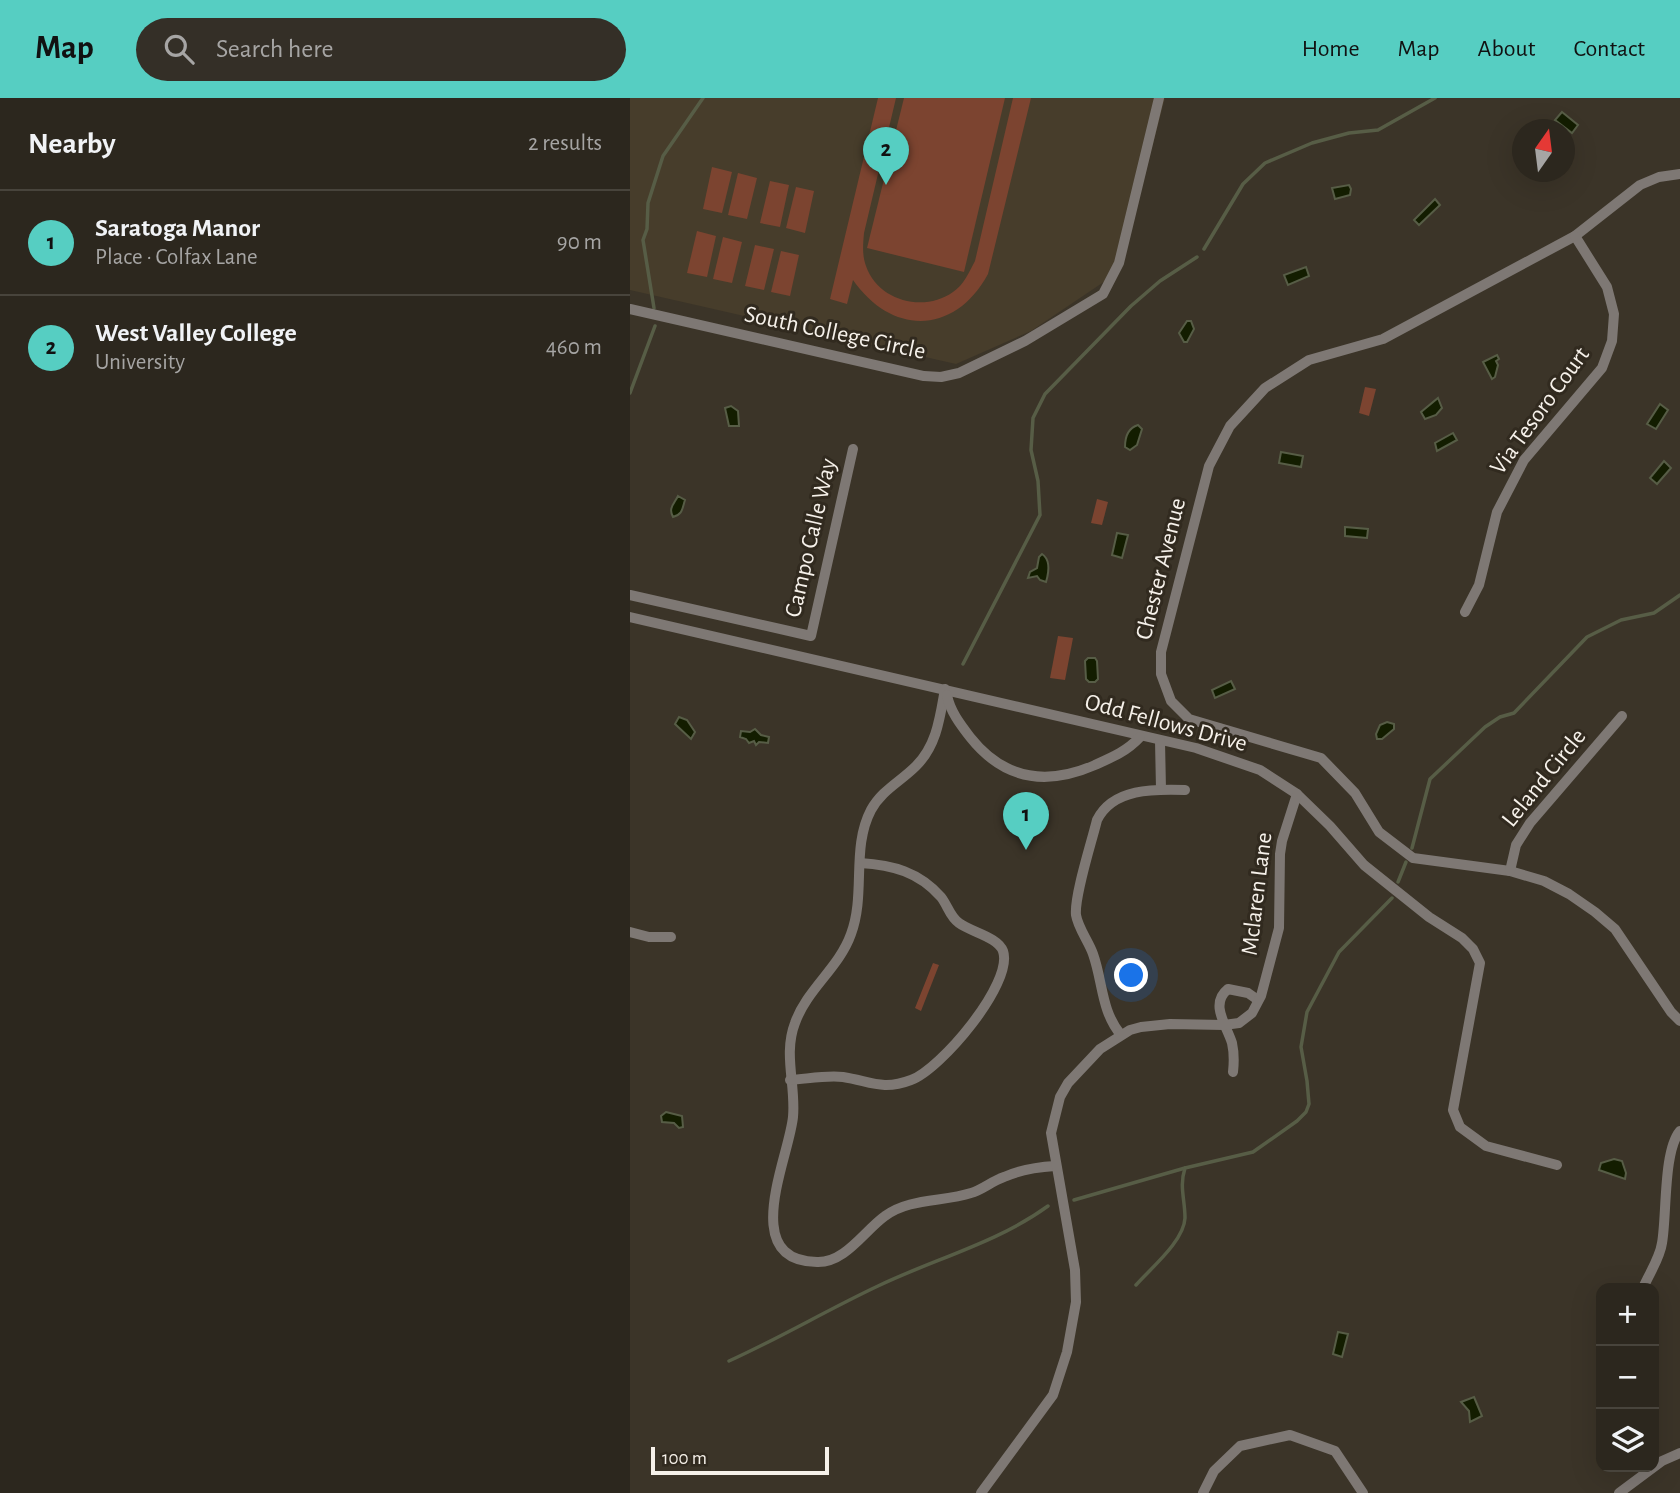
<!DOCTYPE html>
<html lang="en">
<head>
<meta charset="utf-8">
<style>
  body { margin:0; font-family:"Alegreya Sans",sans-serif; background:#342f27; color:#f1f3f6 }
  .controls { position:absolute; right:21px; bottom:21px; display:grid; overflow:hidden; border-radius:14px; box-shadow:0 7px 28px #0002 }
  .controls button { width:63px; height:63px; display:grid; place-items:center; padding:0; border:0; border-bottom:2px solid #48443c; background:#2c271e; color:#f1f3f6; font:35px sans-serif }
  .compass { position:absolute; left:882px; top:21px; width:63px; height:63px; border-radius:50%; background:#2c271e; box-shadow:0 7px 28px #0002; rotate:14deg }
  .scale { position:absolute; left:21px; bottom:18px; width:178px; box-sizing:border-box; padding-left:7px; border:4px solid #f6f1ea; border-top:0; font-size:19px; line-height:24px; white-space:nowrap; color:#f6f1ea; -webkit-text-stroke:5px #312a1f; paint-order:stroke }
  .you { position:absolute; left:502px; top:878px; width:24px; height:24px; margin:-18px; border:5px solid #fff; border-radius:50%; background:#1a73e8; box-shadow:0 0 0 10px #1a73e833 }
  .badge { display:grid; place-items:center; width:46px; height:46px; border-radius:50%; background:#56cec2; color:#111; font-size:23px; font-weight:700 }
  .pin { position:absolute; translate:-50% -58px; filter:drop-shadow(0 2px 4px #0008) }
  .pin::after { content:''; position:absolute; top:37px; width:24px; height:21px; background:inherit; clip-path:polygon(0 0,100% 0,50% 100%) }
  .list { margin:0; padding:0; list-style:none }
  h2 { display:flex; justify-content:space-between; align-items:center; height:91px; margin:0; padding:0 28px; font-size:30px }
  h2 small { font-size:23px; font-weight:400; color:#a6a5a4 }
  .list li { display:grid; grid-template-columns:46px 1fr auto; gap:21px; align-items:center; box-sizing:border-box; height:105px; padding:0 28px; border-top:2px solid #48443c }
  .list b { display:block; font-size:26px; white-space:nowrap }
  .list p { margin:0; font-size:23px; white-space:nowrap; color:#a6a5a4 }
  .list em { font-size:23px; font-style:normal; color:#a6a5a4 }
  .icon { flex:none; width:38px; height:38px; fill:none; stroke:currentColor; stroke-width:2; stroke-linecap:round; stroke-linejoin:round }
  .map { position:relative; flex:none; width:1050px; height:1395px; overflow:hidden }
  header { display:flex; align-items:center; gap:42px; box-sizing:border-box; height:98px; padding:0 35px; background:#56cec2; color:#111 }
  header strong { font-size:33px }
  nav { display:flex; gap:38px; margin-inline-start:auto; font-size:24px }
  .search { width:490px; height:63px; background:#342f27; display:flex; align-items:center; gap:18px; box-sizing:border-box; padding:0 24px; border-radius:38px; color:#a6a5a4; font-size:26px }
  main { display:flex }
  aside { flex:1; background:#2c271e }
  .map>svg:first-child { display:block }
  .built { fill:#473d2b }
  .grass { fill:#7c4430 }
  .water { fill:#131d00; stroke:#575d46; stroke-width:2 }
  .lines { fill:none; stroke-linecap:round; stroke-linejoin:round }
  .stream { stroke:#575d46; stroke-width:3.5 }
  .minor { stroke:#7e7874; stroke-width:10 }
  .labels { text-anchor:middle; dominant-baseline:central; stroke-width:6; stroke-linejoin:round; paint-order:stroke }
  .street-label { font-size:24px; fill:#f6f1ea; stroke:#312a1f }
</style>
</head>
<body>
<header>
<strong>Map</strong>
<div class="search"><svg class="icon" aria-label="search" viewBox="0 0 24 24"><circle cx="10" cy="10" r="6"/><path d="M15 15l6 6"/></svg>Search here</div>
<nav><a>Home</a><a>Map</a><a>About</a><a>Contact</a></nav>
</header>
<main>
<aside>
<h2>Nearby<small>2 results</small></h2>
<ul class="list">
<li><span class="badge">1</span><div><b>Saratoga Manor</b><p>Place · Colfax Lane</p></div><em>90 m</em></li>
<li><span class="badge">2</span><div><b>West Valley College</b><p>University</p></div><em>460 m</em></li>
</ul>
</aside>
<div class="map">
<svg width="1050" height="1395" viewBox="0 0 1050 1395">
  <rect width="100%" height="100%" fill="#3b3428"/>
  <!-- built -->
  <path class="built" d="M0,0H535L490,173L401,233L326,266L0,192Z"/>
  <!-- grass -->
  <g class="grass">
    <path d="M248,0H266L234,135C233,147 232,157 236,168C248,203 294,215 323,194C334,187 339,174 345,163L383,0H401L358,176C325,237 262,238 223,182L217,206L200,201Z"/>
    <path d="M274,0H375L334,174L237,150Z"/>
    <path d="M82,69L102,74L92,115L73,111Z"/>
    <path d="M108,75L127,80L117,121L98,117Z"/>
    <path d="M140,83L159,87L150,129L130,125Z"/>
    <path d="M166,89L184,93L175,135L156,130Z"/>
    <path d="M67,133L86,138L77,179L57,175Z"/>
    <path d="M93,139L112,144L102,185L83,181Z"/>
    <path d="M125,147L144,151L134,192L115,188Z"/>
    <path d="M151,153L169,157L160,198L141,194Z"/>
    <path d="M735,289L746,291L739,318L729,315Z"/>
    <path d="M467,401L478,404L472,427L461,425Z"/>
    <path d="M428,538L443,540L435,582L420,580Z"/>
    <path d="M303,865L309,867L291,913L285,910Z"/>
  </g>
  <!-- water -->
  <g class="water">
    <path d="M932,14L948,27L942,35L925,22Z"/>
    <path d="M719,87L721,91L720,97L705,101L702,90Z"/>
    <path d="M805,101L810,107L789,127L784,122Z"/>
    <path d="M676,169L679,178L658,187L654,177Z"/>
    <path d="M557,223H561L564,231L557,244H554L549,235Z"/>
    <path d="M867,257L869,261L866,263L868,267L865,279L862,281L853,264Z"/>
    <path d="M808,300L812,310L806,317L795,321L791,314Z"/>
    <path d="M1030,306L1038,312L1026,331L1017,326Z"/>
    <path d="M101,308L108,313L109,328H99L95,310Z"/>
    <path d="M508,327L512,331L507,347L500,352L495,349C495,340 498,330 508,327Z"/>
    <path d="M823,335L827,342L807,353L805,345Z"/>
    <path d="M651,354L673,358L671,369L649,365Z"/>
    <path d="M1034,363L1041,370L1027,386L1020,380Z"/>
    <path d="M48,398L55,402C52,411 53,416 43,419C38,410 44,406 48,398Z"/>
    <path d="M715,429L738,431L737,440L715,438Z"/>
    <path d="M487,435L498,437L492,460L482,457Z"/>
    <path d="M412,456C421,462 419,474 416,484L410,482L407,478L398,480L400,474L407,470L409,459Z"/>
    <path d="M458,560H465L467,563L468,581L465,584H459L456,581L455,563Z"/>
    <path d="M601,583L605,591L585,600L582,592Z"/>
    <path d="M49,619L57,622L65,634L61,641L45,626Z"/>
    <path d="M757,624L764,626V631L752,641H747L746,636L750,627Z"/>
    <path d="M125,631L131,637L139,639L138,645L129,644L126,647L124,643L119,645L116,641L110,639L111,633L120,634Z"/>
    <path d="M36,1014L52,1018L53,1029L49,1030L44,1025L32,1024L31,1018Z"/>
    <path d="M984,1061L992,1063L996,1075L995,1081L969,1072L971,1065Z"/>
    <path d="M708,1234L718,1236L712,1259L703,1256Z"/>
    <path d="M844,1299L852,1318L840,1324L839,1313L831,1304Z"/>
  </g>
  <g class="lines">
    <!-- stream -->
    <g class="stream">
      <path d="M574,151L613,86L635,65L682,45L719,35L748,32L805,0"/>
      <path d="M24,210L13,142L17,131L18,105L33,58L73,0"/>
      <path d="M0,295L25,228"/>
      <path d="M333,566L410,417L408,383L401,352L403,320L415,296L501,208L530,183L567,159"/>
      <path d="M782,750L800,681L855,629L870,619L884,615L957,539L991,522L1024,515L1050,497"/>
      <path d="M768,784L776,764"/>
      <path d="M444,1102L555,1070"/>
      <path d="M506,1187C521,1170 554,1143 555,1120C555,1101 549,1089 555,1070L623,1054L667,1023L676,1014L679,1006L677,983L671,949L677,914L709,854L762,800"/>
      <path d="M99,1263C150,1240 197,1212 248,1188C304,1161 367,1145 418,1108"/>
    </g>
    <!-- minor -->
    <g class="minor">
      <path d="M1050,76L1029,79L1010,87L945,138L753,241L679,262L635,290L600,328L579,368L531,554V576L541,603L559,621L691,660L725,695L749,734L783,760L880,773L914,783L939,796L965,814L985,831L1041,914L1050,923"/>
      <path d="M0,211L294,278L311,279L329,275L395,243L473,196L489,165L529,0"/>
      <path d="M0,497L181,538L223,351"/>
      <path d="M835,514L849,487L867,414L894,362L972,270L982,243L984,216L977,189L945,138"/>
      <path d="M0,519L566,650L630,672L667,696L700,728L734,767L799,819L832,840L843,851L850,865L823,1012L830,1029L856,1048L927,1067"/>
      <path d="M315,591C310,619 307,647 286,668C270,684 252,692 241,712C221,750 236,796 221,836C209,870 177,891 165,925C153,956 166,987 163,1019C159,1060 108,1163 187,1164C215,1165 234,1133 255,1118C279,1100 313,1104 341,1095C352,1092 362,1083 374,1079C390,1072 408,1069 425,1068"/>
      <path d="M317,597C320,613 330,626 340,639C374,682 417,688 465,667C483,659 497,653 510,639"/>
      <path d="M530,643L531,691"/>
      <path d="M880,773L886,747L900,725L992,618"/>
      <path d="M0,834L19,839H41"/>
      <path d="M491,937C471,913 473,884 463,856C459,844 448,830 446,817C444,798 462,743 467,722C483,690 524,691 555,692"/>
      <path d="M603,974C604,965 604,954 602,945C597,928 579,906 598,891L618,895L628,902"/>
      <path d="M160,982C177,981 196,977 213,979C240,983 252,993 281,982C310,972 384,885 373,853C368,839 341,834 329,825C320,819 318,808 311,799C289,774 263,767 230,765"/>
      <path d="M1013,1190C1019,1176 1030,1160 1032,1145C1037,1118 1033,1053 1050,1033"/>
      <path d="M351,1395L423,1297L437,1254L446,1204L445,1172L421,1035L430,999L438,985L470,951L500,932L511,929L540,926L594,927L609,925L622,915L631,898L649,830L650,756L652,743L667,696"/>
      <path d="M573,1395L584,1373L610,1348L660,1337L705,1353L733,1395"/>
      <path d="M989,1395L1032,1363L1050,1355"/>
    </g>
  </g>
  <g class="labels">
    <!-- street labels -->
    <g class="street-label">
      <text transform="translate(205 235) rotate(12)">South College Circle</text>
      <text transform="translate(910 313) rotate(-54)">Via Tesoro Court</text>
      <text transform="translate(181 440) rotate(-77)">Campo Calle Way</text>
      <text transform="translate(531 471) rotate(-76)">Chester Avenue</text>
      <text transform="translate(536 625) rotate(15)">Odd Fellows Drive</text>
      <text transform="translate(914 680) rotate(-51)">Leland Circle</text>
      <text transform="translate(627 796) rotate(-83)">Mclaren Lane</text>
    </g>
  </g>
</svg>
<div class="controls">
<button>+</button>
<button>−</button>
<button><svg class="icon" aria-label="layers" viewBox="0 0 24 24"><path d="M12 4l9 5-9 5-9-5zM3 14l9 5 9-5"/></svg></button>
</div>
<svg class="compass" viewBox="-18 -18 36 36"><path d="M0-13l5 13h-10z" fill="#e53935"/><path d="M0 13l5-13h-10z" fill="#a6a5a4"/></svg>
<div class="scale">100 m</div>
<div class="you"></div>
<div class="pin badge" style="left:396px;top:752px">1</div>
<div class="pin badge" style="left:256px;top:87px">2</div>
</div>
</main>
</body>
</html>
